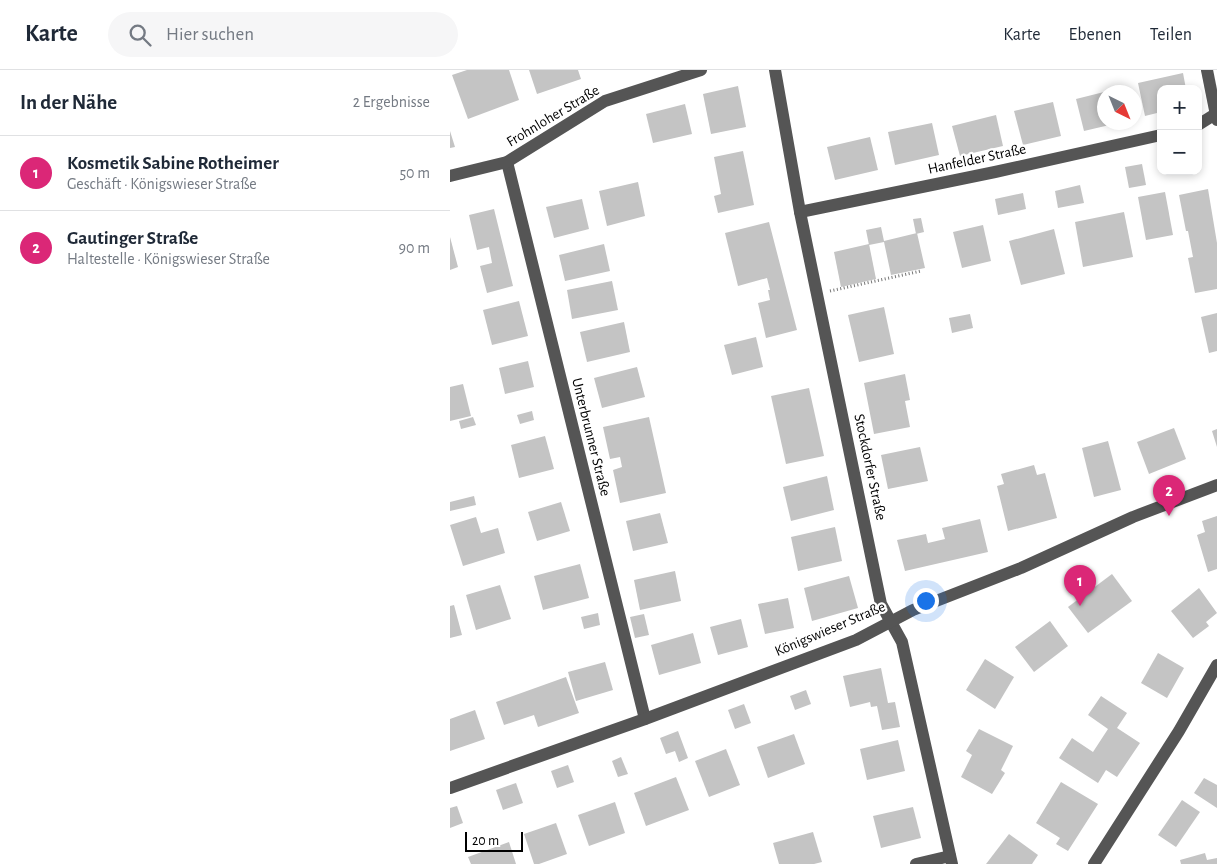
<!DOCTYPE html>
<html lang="de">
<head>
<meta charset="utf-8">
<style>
  body { margin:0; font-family:"Alegreya Sans",sans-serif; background:#f6f6f7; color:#1f2937 }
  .controls { position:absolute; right:15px; top:15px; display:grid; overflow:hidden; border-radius:10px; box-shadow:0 2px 8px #0003 }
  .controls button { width:45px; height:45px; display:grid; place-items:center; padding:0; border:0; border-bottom:1px solid #e0e1e3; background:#fff; color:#1f2937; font:25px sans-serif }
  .compass { position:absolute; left:647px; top:15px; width:45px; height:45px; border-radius:50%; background:#fff; box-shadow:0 2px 8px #0003; rotate:137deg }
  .scale { position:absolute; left:15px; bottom:12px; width:58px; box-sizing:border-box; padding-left:5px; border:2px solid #000; border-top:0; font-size:14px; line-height:18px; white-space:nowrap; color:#000; -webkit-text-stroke:4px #fff; paint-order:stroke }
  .you { position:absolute; left:475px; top:530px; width:18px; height:18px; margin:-12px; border:4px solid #fff; border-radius:50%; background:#1a73e8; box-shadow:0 0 0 8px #1a73e833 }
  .badge { display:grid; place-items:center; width:32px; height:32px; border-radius:50%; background:#db2777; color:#fff; font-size:16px; font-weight:700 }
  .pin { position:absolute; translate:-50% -41px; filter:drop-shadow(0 1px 2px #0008) }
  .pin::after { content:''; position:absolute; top:26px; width:18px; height:15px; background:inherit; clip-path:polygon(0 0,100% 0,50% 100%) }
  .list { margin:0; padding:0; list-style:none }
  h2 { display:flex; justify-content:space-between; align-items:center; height:65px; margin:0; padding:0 20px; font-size:21px }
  h2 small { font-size:16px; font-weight:400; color:#747a83 }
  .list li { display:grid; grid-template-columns:32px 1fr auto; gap:15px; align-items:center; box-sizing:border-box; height:75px; padding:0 20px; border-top:1px solid #e0e1e3 }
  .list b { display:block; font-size:19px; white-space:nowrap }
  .list p { margin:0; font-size:16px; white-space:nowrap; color:#747a83 }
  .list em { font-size:16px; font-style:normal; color:#747a83 }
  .icon { flex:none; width:28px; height:28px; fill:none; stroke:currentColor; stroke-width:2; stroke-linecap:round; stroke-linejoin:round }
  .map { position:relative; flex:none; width:767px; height:794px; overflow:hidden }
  header { display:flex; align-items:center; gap:30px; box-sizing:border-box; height:70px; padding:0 25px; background:#fff; border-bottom:1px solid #e0e1e3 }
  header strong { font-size:24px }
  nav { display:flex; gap:28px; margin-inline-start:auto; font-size:18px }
  .search { width:350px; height:45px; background:#f6f6f7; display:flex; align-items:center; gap:12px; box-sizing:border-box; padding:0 18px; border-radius:28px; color:#747a83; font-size:19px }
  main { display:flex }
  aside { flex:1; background:#fff }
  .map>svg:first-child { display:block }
  .building { fill:#c4c4c4 }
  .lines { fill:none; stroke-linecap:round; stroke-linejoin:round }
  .path { stroke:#777; stroke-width:3; stroke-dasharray:1 2.5; stroke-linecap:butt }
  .minor { stroke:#555; stroke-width:12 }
  .labels { text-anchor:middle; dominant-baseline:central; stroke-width:4.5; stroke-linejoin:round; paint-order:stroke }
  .street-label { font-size:15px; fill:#000; stroke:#fff }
</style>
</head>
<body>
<header>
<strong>Karte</strong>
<div class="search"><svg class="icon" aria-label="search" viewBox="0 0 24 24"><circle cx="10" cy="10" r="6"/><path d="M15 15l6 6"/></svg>Hier suchen</div>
<nav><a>Karte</a><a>Ebenen</a><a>Teilen</a></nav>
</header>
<main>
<aside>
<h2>In der Nähe<small>2 Ergebnisse</small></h2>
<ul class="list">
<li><span class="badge">1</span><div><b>Kosmetik Sabine Rotheimer</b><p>Geschäft · Königswieser Straße</p></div><em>50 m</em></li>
<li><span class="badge">2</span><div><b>Gautinger Straße</b><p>Haltestelle · Königswieser Straße</p></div><em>90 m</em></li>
</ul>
</aside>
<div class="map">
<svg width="767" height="794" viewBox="0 0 767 794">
  <rect width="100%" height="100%" fill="#fff"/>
  <!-- building -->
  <g class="building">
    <path d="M17,0H59L69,30L18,49L2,5Z"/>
    <path d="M79,0H128L131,9L87,24Z"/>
    <path d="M733,3L736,19H711V42L695,46L688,13Z"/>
    <path d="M288,16L296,57L261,64L253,24Z"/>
    <path d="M654,22V52L668,53L634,61L626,29Z"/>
    <path d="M603,32L611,66L573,75L564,41Z"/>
    <path d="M235,34L242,64L203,73L196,44Z"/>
    <path d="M546,45L553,76L510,86L502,56Z"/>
    <path d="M482,53L489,85L445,95L438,62Z"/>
    <path d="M0,61L5,77L0,78Z"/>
    <path d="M420,67L428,100L385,110L377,77Z"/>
    <path d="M293,81L304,135L268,143L264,126L271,124L264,87Z"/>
    <path d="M692,94L696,115L679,118L675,97Z"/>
    <path d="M188,112L195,146L157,156L149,121Z"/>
    <path d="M630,115L634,133L608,138L605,121Z"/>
    <path d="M758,119L767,173V219L745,223L738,188L743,187L738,161H736L729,125Z"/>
    <path d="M715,122L723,165L696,170L688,127Z"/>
    <path d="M573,123L576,139L548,145L545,129Z"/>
    <path d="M132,129L139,159L104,168L96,137Z"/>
    <path d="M44,139L63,216L37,223L30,196L42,193L39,177L27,180L19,145Z"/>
    <path d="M674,142L683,187L633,197L625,152Z"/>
    <path d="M471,148L474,162L466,164L463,149Z"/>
    <path d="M319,152L347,260L316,268L308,233L320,230L318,220H320L317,208L288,216L275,163Z"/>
    <path d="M533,155L541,191L512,198L503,162Z"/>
    <path d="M431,157L434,171L467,163L475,198L441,205L434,172L419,175L416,160Z"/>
    <path d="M604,159L615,204L571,215L559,171Z"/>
    <path d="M0,167L8,197L0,200Z"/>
    <path d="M154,174L160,201L115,211L109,185Z"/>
    <path d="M419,174L426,209L391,217L384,182Z"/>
    <path d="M162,211L168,240L122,249L117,220Z"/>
    <path d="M69,231L78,266L42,275L33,240Z"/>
    <path d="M434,237L444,284L409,292L398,245Z"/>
    <path d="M767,243V281L759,283L751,247Z"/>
    <path d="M520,244L523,258L502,263L499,248Z"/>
    <path d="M174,252L180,282L137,292L130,262Z"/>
    <path d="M306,267L313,297L282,305L274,275Z"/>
    <path d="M78,291L84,317L55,324L49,298Z"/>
    <path d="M187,297L195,327L152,338L144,308Z"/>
    <path d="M455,304L460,330L455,331L460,357L424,364L414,313Z"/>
    <path d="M13,314L21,346L0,351V317Z"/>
    <path d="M359,318L374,386L336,394L321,326Z"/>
    <path d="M82,341L84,350L70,354L67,345Z"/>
    <path d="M23,347L26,355L11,359L9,351Z"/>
    <path d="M199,347L216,423L170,433L163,400L172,397L170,387L160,389L153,357Z"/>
    <path d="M724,358L736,389L699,404L687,372Z"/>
    <path d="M767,359V377L762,361Z"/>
    <path d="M95,366L104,399L69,408L61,375Z"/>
    <path d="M658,371L671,420L644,427L632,378Z"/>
    <path d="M470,377L478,411L438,419L431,385Z"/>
    <path d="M584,395L587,405L595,403L607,448L558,461L547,416L554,414L551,404Z"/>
    <path d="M377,406L384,440L341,451L333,417Z"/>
    <path d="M24,426L26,435L0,441V432Z"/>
    <path d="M111,432L120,461L87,471L78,442Z"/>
    <path d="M210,443L218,473L183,481L176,451Z"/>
    <path d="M767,446V499L758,502L747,465L755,462L752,451Z"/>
    <path d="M26,447L31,463L48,458L55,483L13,496L0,455Z"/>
    <path d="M530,449L538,482L455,501L447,470L476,464L478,473L495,469L492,458Z"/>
    <path d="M385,457L392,491L348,501L341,467Z"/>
    <path d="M130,494L139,528L93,540L84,506Z"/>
    <path d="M225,501L231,531L190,540L184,510Z"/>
    <path d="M662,504L682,531L638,563L618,537Z"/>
    <path d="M399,506L408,538L362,551L354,518Z"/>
    <path d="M50,515L61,549L26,560L16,525Z"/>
    <path d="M749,518L767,543L756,552L759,556L743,568L721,541Z"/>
    <path d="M338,528L344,558L315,564L308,534Z"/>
    <path d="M4,535L12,565L0,568V536Z"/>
    <path d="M148,543L150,555L134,559L131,547Z"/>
    <path d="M194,544L199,565L185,568L180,547Z"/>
    <path d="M291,549L298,577L268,585L260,557Z"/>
    <path d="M600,551L618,576L584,602L565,577Z"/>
    <path d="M243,563L251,593L209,605L201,575Z"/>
    <path d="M708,583L734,598L717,628L691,613Z"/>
    <path d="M535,589L564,607L545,639L516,620Z"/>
    <path d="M155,592L163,620L126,631L118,602Z"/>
    <path d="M431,598L438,633L445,632L450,657L432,660L427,636L421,637L420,632L400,637L393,606Z"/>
    <path d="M116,607L129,643L88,657L84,645L54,655L46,632Z"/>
    <path d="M356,620L361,634L345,640L340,626Z"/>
    <path d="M651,626L677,643L667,658L690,673L667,707L656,700L648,713L609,688L622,668L643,682L658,659L638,645Z"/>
    <path d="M294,634L301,653L285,659L278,640Z"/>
    <path d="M25,640L35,669L0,681V649Z"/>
    <path d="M529,659L563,676L551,700L555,703L542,724L511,707L522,685L516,681Z"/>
    <path d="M228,661L238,688L229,692L225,681L216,684L210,668Z"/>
    <path d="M344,664L355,694L318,708L307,677Z"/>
    <path d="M448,670L455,701L417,710L410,679Z"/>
    <path d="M276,679L290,715L259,727L245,691Z"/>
    <path d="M171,687L178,704L168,707L162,691Z"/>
    <path d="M118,695L124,712L107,718L101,701Z"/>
    <path d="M226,707L239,740L196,756L184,723Z"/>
    <path d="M754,708L767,715V738L744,723Z"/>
    <path d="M611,712L648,734L618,781L606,774L610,768L586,753Z"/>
    <path d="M66,713L73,733L53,740L46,720Z"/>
    <path d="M732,730L750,742L726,777L708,765Z"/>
    <path d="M165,732L175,763L139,776L128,745Z"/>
    <path d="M7,736L13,753L0,758V738Z"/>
    <path d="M463,737L471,768L431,778L423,746Z"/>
    <path d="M106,753L117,784L89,794H84L74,764Z"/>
    <path d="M363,762L372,792L364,794H329L323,773Z"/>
    <path d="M559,764L588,785L582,794H536Z"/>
    <path d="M59,772L66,794H21L18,787Z"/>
    <path d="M755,783L757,790L767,788V794H731L730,790Z"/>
  </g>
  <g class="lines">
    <!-- path -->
    <path class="path" d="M380,221L471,201"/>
    <!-- minor -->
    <g class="minor">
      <path d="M325,0L350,142L431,534L452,572L502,794"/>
      <path d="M757,0L767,50"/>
      <path d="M748,55L767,43"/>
      <path d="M57,92L195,649"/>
      <path d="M0,106L57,92L155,31L251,0"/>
      <path d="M350,142L545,102L711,65"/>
      <path d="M0,718L195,649L406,570L463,540L571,498L683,447L767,415"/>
      <path d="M466,794L500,786"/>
      <path d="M644,794L729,661L767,595"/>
    </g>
  </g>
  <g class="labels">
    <!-- street labels -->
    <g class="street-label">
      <text transform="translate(103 46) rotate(-31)">Frohnloher Straße</text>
      <text transform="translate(527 89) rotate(-12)">Hanfelder Straße</text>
      <text transform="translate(141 367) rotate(76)">Unterbrunner Straße</text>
      <text transform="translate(420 397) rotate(78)">Stockdorfer Straße</text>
      <text transform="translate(380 559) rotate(-23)">Königswieser Straße</text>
    </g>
  </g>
</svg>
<div class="controls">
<button>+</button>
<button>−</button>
</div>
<svg class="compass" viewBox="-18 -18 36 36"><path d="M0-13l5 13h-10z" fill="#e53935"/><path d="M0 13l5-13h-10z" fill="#747a83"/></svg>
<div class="scale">20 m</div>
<div class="you"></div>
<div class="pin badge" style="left:630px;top:536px">1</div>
<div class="pin badge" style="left:719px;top:446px">2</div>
</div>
</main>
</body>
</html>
